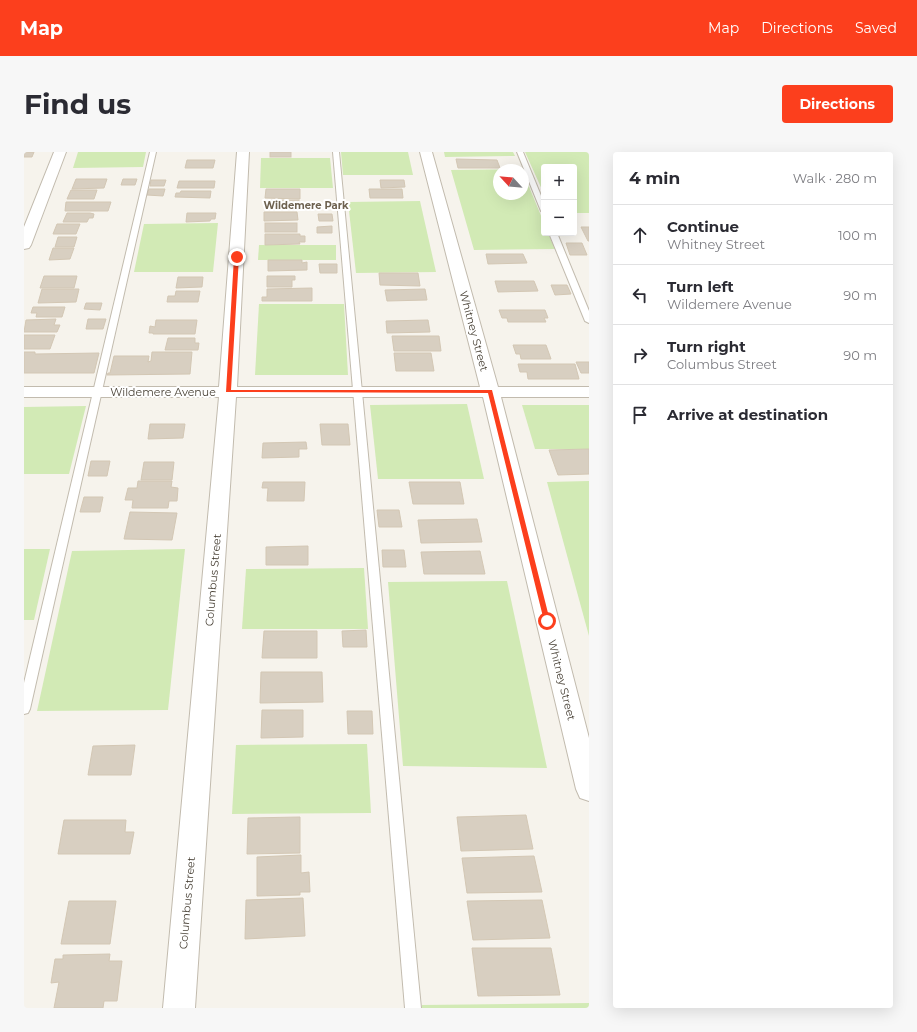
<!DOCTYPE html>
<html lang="en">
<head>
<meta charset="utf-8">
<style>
  body { margin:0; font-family:Montserrat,sans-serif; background:#f7f7f7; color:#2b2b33 }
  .controls { position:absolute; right:12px; top:12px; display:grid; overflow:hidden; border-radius:4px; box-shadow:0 4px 16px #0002 }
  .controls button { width:36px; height:36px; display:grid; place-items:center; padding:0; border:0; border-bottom:1px solid #e1e1e2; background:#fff; color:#2b2b33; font:20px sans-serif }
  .compass { position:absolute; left:469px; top:12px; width:36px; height:36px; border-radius:50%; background:#fff; box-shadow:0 4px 16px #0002; rotate:296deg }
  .stop { position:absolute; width:12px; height:12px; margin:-9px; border:3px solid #fc3f1d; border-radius:50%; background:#fff }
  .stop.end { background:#fc3f1d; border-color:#fff; box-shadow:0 1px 4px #0008 }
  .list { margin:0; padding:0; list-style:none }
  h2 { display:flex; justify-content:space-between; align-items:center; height:52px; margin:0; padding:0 16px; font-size:17px }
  h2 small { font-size:13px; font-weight:400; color:#7c7c81 }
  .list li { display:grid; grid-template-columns:26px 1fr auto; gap:12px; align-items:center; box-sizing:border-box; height:60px; padding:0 16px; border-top:1px solid #e1e1e2 }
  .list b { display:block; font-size:15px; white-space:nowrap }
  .list p { margin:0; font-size:13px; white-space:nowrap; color:#7c7c81 }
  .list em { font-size:13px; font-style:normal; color:#7c7c81 }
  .icon { flex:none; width:22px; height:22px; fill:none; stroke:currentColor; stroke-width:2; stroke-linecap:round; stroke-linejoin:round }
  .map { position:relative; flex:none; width:565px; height:856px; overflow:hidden; border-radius:4px }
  header { display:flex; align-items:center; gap:24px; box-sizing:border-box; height:56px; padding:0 20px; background:#fc3f1d; color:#fff }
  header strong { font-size:19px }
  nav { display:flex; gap:22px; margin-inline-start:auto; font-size:14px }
  .intro { display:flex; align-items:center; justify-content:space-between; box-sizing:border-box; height:96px; padding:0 24px }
  h1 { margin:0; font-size:28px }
  .button { padding:10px 18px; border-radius:4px; background:#fc3f1d; color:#fff; font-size:14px; font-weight:700 }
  main { display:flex; gap:24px; padding:0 24px }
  aside { flex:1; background:#fff; border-radius:4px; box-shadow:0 4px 16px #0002 }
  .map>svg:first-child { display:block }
  .green { fill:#d2eab5 }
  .building { fill:#d8cfc1; stroke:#d3c7b4 }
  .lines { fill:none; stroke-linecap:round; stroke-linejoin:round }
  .service-casing { stroke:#c2bbae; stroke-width:2 }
  .minor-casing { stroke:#c2bbae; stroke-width:2 }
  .service { fill:#fff; fill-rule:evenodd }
  .minor { fill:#fff; fill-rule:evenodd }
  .route { fill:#fc3f1d }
  .labels { text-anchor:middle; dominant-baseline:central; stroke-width:4; stroke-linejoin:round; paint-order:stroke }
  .far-neighbourhood-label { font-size:10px; font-weight:bold; fill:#6e6250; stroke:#fff }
  .street-label { font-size:11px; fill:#4b4439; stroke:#fff }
</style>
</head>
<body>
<header>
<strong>Map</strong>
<nav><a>Map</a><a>Directions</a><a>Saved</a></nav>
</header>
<div class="intro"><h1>Find us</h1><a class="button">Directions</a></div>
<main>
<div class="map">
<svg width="565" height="856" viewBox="0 0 565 856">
  <rect width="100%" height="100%" fill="#f6f3ec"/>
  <!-- green -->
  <g class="green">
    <path d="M54,0H122L119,15L49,16Z"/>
    <path d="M317,0H384L389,23H319Z"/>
    <path d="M420,0H489L491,4L421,5Z"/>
    <path d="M501,0H565V61H550V15H520V42Z"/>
    <path d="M237,6H306L309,36H236Z"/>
    <path d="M498,17L475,18V42H499V20L520,71V81H524L531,97L450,98L427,18Z"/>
    <path d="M396,49L412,120L332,121L324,50Z"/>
    <path d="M194,71L189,120H110L120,72Z"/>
    <path d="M235,93H312V108H234Z"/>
    <path d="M235,152H320L324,223H231Z"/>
    <path d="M443,252L460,327H354L346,253Z"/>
    <path d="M498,253H565V297H511Z"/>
    <path d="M62,254L45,322H0V255Z"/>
    <path d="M565,329V484L523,330Z"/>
    <path d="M0,397H26L10,468H0Z"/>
    <path d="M161,397L144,558L13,559L48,399Z"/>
    <path d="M340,416L344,477H218L222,417Z"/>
    <path d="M483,429L523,616L379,614L364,430Z"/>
    <path d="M343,592L347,661L208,662L212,593Z"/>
    <path d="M565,851V856H398V853Z"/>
  </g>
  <!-- building -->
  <g class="building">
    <path d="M0,0H10L8,5H0Z"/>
    <rect x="246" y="0" width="21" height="5"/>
    <path d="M432,7L473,8L476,16H434Z"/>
    <path d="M163,8H191L189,16H161Z"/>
    <path d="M52,27H83L80,36L48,37Z"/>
    <path d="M99,27H113L111,33H97Z"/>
    <path d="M127,28H142L140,34H126Z"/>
    <path d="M356,28H380L381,35L357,36Z"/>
    <path d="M155,29H191L190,36H153Z"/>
    <path d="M125,37H141L139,44L123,43Z"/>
    <path d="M242,37H276V47L241,46Z"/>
    <path d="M345,37H378L379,46H346Z"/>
    <path d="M47,38H73L70,47H43Z"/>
    <path d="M157,39H187L186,46L151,45L152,41H156Z"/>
    <path d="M244,48H275V56L244,57Z"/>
    <path d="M42,50H87L84,59H41Z"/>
    <path d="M240,60H273L274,68L240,69Z"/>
    <path d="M43,61H66L70,62L69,66H65L63,70H39Z"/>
    <path d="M163,61H192L191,67H187L186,69L162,70Z"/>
    <path d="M294,62H308L309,69H295Z"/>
    <rect x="241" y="71" width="32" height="9"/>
    <path d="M33,72H56L52,82H29Z"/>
    <path d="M308,74V81H293V75Z"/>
    <path d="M557,75H565V89H564Z"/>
    <path d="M241,82H276V84H281V90H275L276,92L241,93Z"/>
    <path d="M34,85H53L50,95H31Z"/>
    <path d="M542,91H558L563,103H546Z"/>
    <path d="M29,96H50L46,107L25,108Z"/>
    <path d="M462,102H499L503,111L464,112Z"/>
    <path d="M244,108H278V111L283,110V118L244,119Z"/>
    <path d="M295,112H313V121H296Z"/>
    <path d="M355,121H394L396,134L356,133Z"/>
    <path d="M20,124H53L50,136H16Z"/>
    <path d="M243,124H271V128H268V135H243Z"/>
    <path d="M154,125H179L178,135L152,136Z"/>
    <path d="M471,129H510L514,139L474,140Z"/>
    <path d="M527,133H543L547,142L531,143Z"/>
    <path d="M288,136V149H238V145H243V137Z"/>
    <path d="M18,137H55L52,150L14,151Z"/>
    <path d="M401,137L403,148L363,149L361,138Z"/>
    <path d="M152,139H176L174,150H143L144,144H151Z"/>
    <path d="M62,151H78L76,158L60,157Z"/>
    <path d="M9,155H41L38,165H12L13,161H7Z"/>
    <path d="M475,158H521L524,166H520L522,170H484L483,166H478Z"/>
    <path d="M32,167L30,173H36L33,180H0L2,168Z"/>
    <path d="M64,167H82L79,177H62Z"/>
    <path d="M132,168H173L171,182H129V181H125L126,174L131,175Z"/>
    <path d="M404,168L406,180L363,181L362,169Z"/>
    <path d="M0,183H31L26,197H0Z"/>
    <path d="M368,184H415L417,199H370Z"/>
    <path d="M144,186H171V191H175L174,198H141Z"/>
    <path d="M489,193H522L527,207H497L496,202H492Z"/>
    <path d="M0,200H11V202L75,201L70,221H0Z"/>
    <path d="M128,200H168L166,222L83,223L84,221H86L90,204H125L124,210L127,209Z"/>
    <path d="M370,201H407L410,219H372Z"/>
    <path d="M552,210H565V221H557Z"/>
    <path d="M494,212H551L555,227H504L503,220H496Z"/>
    <path d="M126,272H161L159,286L124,287Z"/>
    <path d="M296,272H324L326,293H298Z"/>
    <path d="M282,290L283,297H275V305L238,306L239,291Z"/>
    <path d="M565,297V322L534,323L525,298Z"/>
    <path d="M67,309H86L83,324H64Z"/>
    <path d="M120,310H150L148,328H117Z"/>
    <path d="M114,329H148L147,335L154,336L153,349H145L144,356H108L109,348H101L104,336H113Z"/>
    <path d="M239,330H281L280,349H243L244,336H238Z"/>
    <path d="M385,330H436L440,352H389Z"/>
    <path d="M60,345H79L76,360H56Z"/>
    <path d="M353,358H375L378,375H355Z"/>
    <path d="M106,360L153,361L148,388L100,387Z"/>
    <path d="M453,367L458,390L397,391L394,368Z"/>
    <path d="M284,394V413H242V395Z"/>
    <path d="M358,398H380L382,415H359Z"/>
    <path d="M456,399L461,422H400L397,400Z"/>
    <path d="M342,478L343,495H319L318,479Z"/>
    <path d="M240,479H293V506H238Z"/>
    <path d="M237,520H298L299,550L236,551Z"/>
    <path d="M238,558H279V585L237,586Z"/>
    <path d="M323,559H348L349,582H324Z"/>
    <path d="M111,593L107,623H64L69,594Z"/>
    <path d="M502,663L509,697L437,699L433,665Z"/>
    <path d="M276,665V701L223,702L224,666Z"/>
    <path d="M40,668H102L101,680H110L106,702H34Z"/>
    <path d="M277,703V721L285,720L286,740H276V743L233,744V705Z"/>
    <path d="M510,704L518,740L443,741L438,706Z"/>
    <path d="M279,746L281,784L221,787L222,748Z"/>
    <path d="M518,748L526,786L449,788L443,749Z"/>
    <path d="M45,749H92L86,792H37Z"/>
    <path d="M448,796H527L536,843L454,844Z"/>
    <path d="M86,802L85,809H98L93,849H80L79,856H30L35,830L27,831L31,807H39V803Z"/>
  </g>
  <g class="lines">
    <defs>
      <g id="service">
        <path d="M126,0H132L6,557L4,561L0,562V531Z"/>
        <path d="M309,0H315L397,856H381Z"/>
        <path d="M493,0H499L520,51V61L517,59Z"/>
        <path d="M525,81H533L565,159V171L561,169Z"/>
      </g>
      <g id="minor">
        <path d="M30,0H42L7,93L5,96L0,97V75Z"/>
        <path d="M213,0H225L213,235H456L396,0H408L474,235H565V245H477L565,586V649L556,646L552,637L459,245H212L171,856H139L195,245H0V235H195Z"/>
      </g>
    </defs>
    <!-- service casing -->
    <use href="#service" class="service-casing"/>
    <!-- minor casing -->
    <use href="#minor" class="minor-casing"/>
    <!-- service -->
    <use href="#service" class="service"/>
    <!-- minor -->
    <use href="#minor" class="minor"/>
  </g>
  <!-- route -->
  <path class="route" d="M213,103L215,105L207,238H468L526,469L525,471H523L520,469L464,241L202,240L210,105Z"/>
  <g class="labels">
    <!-- far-neighbourhood labels -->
    <g class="far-neighbourhood-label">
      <text x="282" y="53">Wildemere Park</text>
    </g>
    <!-- street labels -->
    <g class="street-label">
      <text transform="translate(450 179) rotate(75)">Whitney Street</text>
      <text x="139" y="240">Wildemere Avenue</text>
      <text transform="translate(189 428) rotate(-85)">Columbus Street</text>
      <text transform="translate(538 528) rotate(76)">Whitney Street</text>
      <text transform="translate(163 751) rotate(-85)">Columbus Street</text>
    </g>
  </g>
</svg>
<div class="controls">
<button>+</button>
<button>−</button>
</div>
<svg class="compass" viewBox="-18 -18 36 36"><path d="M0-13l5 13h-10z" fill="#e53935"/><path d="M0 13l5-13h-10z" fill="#7c7c81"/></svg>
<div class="stop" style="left:523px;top:469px"></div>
<div class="stop end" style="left:213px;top:105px"></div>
</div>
<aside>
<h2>4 min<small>Walk · 280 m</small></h2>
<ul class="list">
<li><svg class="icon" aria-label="ahead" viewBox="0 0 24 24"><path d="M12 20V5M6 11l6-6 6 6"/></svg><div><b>Continue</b><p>Whitney Street</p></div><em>100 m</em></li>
<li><svg class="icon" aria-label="left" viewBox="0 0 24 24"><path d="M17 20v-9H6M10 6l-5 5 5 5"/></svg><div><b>Turn left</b><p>Wildemere Avenue</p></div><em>90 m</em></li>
<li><svg class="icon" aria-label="right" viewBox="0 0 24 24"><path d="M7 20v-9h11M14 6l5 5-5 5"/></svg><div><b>Turn right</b><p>Columbus Street</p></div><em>90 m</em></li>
<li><svg class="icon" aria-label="arrive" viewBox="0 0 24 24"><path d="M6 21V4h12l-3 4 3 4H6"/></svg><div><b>Arrive at destination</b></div></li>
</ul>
</aside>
</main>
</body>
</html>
